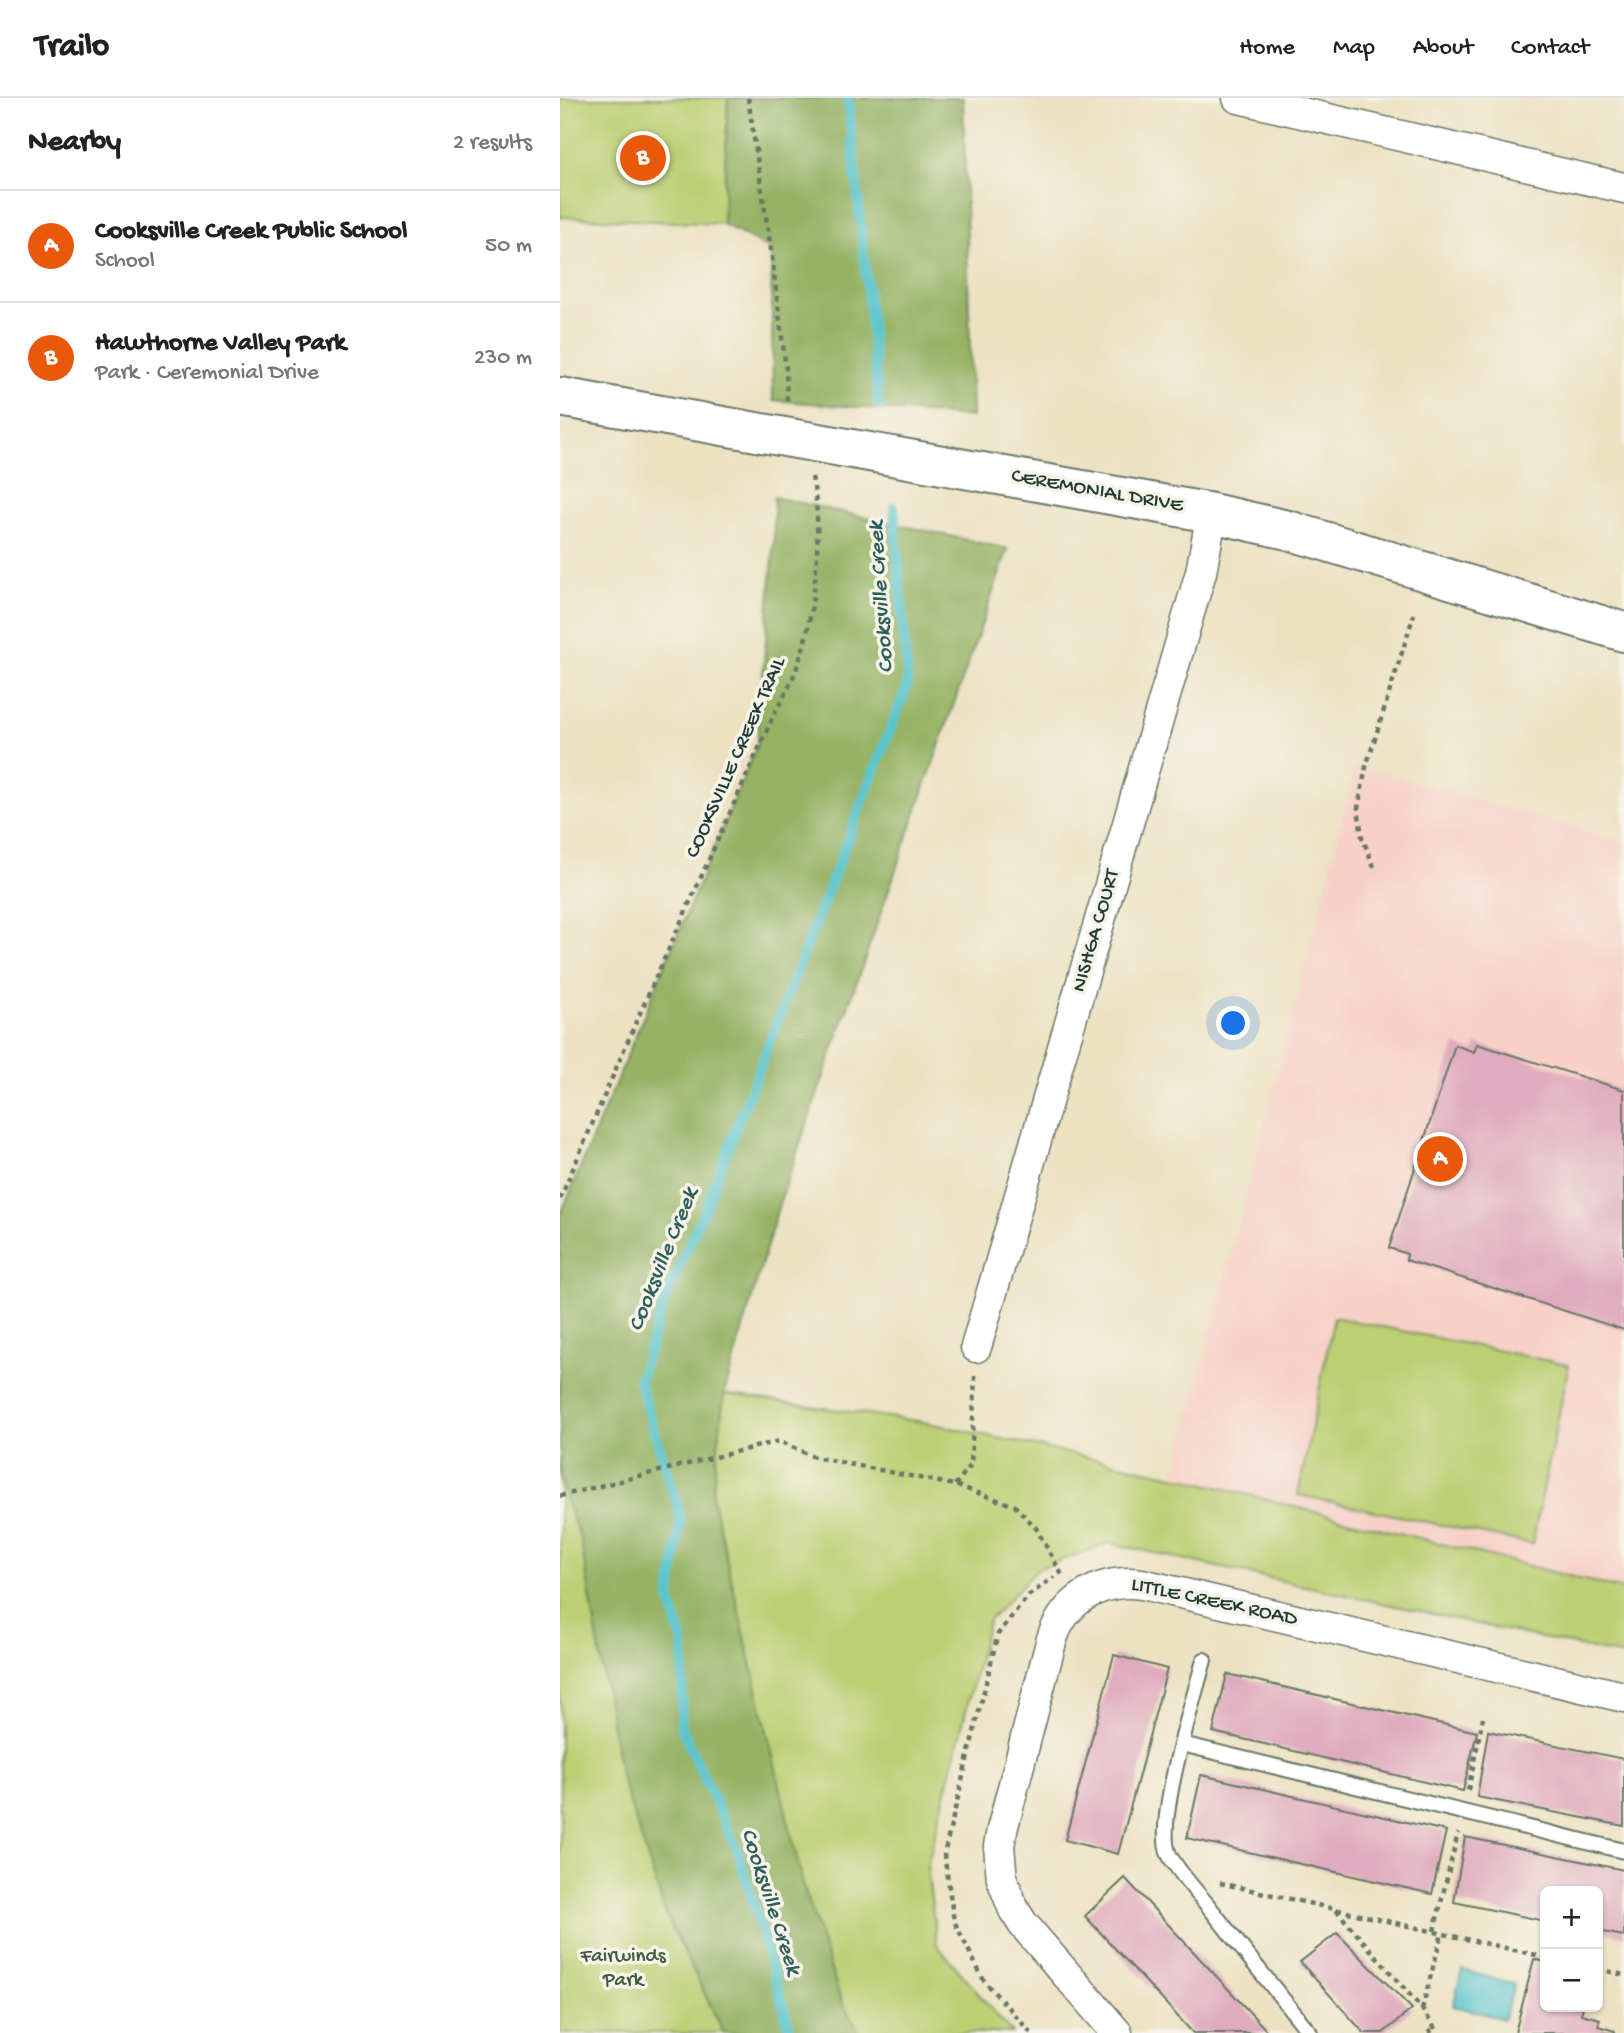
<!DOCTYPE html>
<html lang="en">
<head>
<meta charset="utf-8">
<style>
  body { margin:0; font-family:"Gochi Hand",sans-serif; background:#f6f6f6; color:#222 }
  .controls { position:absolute; right:21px; bottom:21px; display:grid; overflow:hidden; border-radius:10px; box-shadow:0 2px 5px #0004 }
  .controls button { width:63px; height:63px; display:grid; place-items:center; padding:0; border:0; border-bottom:2px solid #e0e0e0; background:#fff; color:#222; font:35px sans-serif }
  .you { position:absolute; left:674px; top:926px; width:24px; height:24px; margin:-18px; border:5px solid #fff; border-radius:50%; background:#1a73e8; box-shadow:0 0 0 10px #1a73e833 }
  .badge { display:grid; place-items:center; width:46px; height:46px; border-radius:50%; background:#ea580c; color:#fff; font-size:23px; font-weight:700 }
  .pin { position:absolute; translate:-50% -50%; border:4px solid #fff; box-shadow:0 2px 7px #0006 }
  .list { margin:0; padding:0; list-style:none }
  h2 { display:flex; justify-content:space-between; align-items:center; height:91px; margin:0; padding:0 28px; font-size:30px }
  h2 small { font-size:23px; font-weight:400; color:#767676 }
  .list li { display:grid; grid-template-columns:46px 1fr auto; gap:21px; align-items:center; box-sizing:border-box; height:112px; padding:0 28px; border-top:2px solid #e0e0e0 }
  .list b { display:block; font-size:26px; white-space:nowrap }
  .list p { margin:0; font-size:23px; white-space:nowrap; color:#767676 }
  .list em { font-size:23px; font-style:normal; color:#767676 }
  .map { position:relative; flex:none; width:1064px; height:1935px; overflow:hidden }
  header { display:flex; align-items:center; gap:42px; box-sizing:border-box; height:98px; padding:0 35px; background:#fff; border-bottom:2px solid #e0e0e0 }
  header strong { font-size:33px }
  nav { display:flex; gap:38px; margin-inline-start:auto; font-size:24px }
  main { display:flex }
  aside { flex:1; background:#fff }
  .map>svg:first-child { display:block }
  .built { fill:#f7d1c7 }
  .green { fill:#bccf73; stroke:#6e8654; stroke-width:2 }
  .forest { fill:#95b265; stroke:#5a784c; stroke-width:2 }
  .water { fill:#58c5cd; stroke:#3c8180; stroke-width:2 }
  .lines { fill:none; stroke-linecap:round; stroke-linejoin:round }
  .stream { stroke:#58c5cd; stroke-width:10 }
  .building { fill:#dfabbe }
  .lane-casing { stroke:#677766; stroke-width:18 }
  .street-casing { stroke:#677766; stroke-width:33 }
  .secondary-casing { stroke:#677766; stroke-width:42 }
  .path { stroke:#677766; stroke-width:4.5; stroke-dasharray:5 5; stroke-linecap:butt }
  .lane { stroke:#fff; stroke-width:14 }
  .street { stroke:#fff; stroke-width:30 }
  .secondary { stroke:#fff; stroke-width:38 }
  .labels { text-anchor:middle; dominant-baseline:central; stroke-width:7; stroke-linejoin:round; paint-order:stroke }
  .street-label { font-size:21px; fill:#1f3d34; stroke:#f7f3e8 }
  .park-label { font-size:21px; fill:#3e5a41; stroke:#f7f3e8 }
  .water-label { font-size:23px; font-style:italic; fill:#2d5f5a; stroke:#f7f3e8 }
</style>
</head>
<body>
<header>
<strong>Trailo</strong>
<nav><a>Home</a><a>Map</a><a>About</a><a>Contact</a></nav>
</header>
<main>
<aside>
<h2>Nearby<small>2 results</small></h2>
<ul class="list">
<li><span class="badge">A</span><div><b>Cooksville Creek Public School</b><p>School</p></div><em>50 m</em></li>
<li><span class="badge">B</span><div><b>Hawthorne Valley Park</b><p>Park · Ceremonial Drive</p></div><em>230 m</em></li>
</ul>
</aside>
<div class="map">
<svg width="1064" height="1935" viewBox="0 0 1064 1935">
  <rect width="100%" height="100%" fill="#f7f3e8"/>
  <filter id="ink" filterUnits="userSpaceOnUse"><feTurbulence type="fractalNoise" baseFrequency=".0143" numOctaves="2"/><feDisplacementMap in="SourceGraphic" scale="14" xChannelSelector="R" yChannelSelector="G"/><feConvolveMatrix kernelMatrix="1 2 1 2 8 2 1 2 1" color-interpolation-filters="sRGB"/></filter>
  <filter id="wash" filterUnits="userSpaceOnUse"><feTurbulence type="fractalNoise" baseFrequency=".00686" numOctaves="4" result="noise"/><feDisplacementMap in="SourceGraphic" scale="28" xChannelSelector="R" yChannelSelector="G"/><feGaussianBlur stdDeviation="1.57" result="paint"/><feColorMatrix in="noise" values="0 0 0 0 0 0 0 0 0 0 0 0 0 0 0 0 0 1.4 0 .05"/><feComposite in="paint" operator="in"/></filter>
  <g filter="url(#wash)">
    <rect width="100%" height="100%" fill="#ece2c2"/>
    <!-- built -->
    <path class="built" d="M796,667L1064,744V1492L614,1378Z"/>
    <!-- green -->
    <g class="green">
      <path d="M0,0H168L163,126L0,119Z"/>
      <path d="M774,1219L1009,1267L972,1446L738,1397Z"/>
      <path d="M164,1296L364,1324L614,1378L1064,1492V1558L549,1445L477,1471L428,1524L367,1769L377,1847L452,1935H300L282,1905L243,1787L152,1399Z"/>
      <path d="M0,1358L4,1396L21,1443L60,1675L107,1819L164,1935H0Z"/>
    </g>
    <!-- forest -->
    <g class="forest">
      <path d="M168,0H403L412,319L213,302L211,152L163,126Z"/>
      <path d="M214,399L448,451L219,1106L164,1296L152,1399L243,1787L282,1905L300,1935H164L107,1819L60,1675L21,1443L4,1396L0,1358V1118L197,647L214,445Z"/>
    </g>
    <!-- water -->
    <path class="water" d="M902,1872L954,1886L944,1921L893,1908Z"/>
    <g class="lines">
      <!-- stream -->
      <g class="stream">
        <path d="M288,0L319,308"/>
        <path d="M231,1935L178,1754L121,1629L124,1549L110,1501L121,1420L79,1283L104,1204L146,1108L348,586L334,409"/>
      </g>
    </g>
    <g id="blocks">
      <!-- building -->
      <g class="building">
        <path d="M917,946L1064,992V1232L846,1162L847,1156L829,1150L895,947L914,954Z"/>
        <path d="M554,1557L607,1571L558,1756L505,1742Z"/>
        <path d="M667,1576L917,1634L903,1693L653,1634Z"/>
        <path d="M928,1633L1064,1661V1728L917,1699Z"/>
        <path d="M641,1677L886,1733L872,1796L627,1740Z"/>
        <path d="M905,1739L1064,1772V1838L1038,1833V1793H985V1823L894,1804Z"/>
        <path d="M565,1780L709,1935H633L525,1818Z"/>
        <path d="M777,1835L852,1911L823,1935H804L740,1864Z"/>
        <path d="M974,1861L985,1864V1909H1023L1021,1916L1040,1921L1038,1928L1055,1933V1935H955Z"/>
      </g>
    </g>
  </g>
  <g filter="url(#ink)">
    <use href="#blocks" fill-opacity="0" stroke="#677766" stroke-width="2"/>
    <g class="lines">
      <defs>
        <g id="lane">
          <path d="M644,1562C634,1600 596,1721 608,1754C613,1768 640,1798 650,1810C683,1852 716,1893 750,1935"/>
          <path d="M622,1646L1064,1753"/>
        </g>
        <g id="street">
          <path d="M678,0L1064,90"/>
          <path d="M416,1249L641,474L652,415"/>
          <path d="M557,1935L463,1826L454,1812L442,1781L439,1748L442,1732L491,1544C503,1503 539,1480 582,1486L1064,1599"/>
        </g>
        <path id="secondary" d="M0,299L652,415L728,432L1064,534"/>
      </defs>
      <!-- lane casing -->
      <use href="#lane" class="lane-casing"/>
      <!-- street casing -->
      <use href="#street" class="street-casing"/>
      <!-- secondary casing -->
      <use href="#secondary" class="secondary-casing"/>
      <!-- path -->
      <g class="path">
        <path d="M188,0L211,152L226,271L227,304"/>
        <path d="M814,769L802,739L798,710L806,669L854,516"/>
        <path d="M0,1101L76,924L212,621C219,606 228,592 234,577C255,526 264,433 252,379"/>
        <path d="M395,1387L411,1367L415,1278"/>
        <path d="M0,1398L219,1343L254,1359L395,1387L455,1408L476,1430L502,1477"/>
        <path d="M908,1692L923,1620"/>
        <path d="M660,1785L985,1859"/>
        <path d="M776,1812L862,1911L878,1935"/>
        <path d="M874,1833L898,1735"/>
        <path d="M1038,1871L1064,1877"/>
        <path d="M862,1911L882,1835"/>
        <path d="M471,1935L424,1883L394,1823L384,1756L438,1536L468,1498L494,1479"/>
        <path d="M868,1935L875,1930"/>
      </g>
      <!-- lane -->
      <use href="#lane" class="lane"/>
      <!-- street -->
      <use href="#street" class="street"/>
      <!-- secondary -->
      <use href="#secondary" class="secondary"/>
    </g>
  </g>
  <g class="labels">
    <!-- street labels -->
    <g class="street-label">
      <text transform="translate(537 394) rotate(10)">CEREMONIAL DRIVE</text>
      <text transform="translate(177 660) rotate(-66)">COOKSVILLE CREEK TRAIL</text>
      <text transform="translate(537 833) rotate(-74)">NISHGA COURT</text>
      <text transform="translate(654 1505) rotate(12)">LITTLE CREEK ROAD</text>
    </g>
    <!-- park labels -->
    <g class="park-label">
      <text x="63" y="1859">Fairwinds<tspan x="63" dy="24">Park</tspan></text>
    </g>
    <!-- water labels -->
    <g class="water-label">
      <text transform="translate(322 499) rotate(-94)">Cooksville Creek</text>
      <text transform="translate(104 1162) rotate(-68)">Cooksville Creek</text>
      <text transform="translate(210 1804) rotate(72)">Cooksville Creek</text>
    </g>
  </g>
</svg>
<div class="controls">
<button>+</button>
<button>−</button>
</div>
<div class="you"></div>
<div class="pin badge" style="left:880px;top:1061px">A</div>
<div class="pin badge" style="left:83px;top:60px">B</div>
</div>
</main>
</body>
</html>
